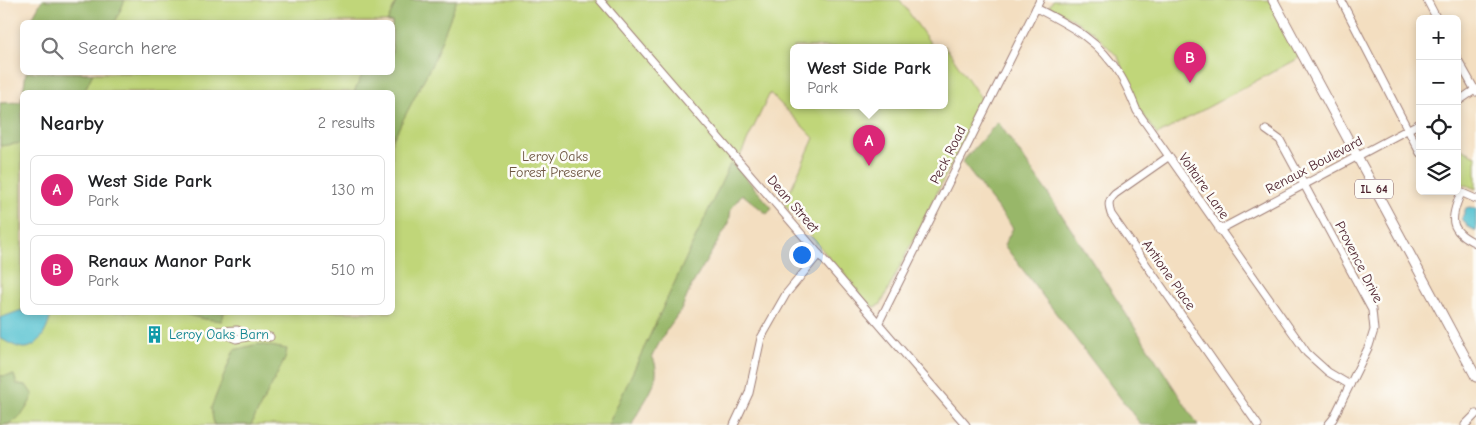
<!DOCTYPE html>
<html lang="en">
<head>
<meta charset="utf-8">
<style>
  body { margin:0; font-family:"Comic Neue",sans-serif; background:#f6f6f6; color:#202124 }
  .controls { position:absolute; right:15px; top:15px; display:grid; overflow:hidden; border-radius:8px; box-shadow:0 2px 8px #0003 }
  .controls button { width:45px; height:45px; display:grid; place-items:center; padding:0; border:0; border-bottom:1px solid #e0e0e0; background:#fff; color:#202124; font:25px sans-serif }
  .you { position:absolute; left:801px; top:254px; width:18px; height:18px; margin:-12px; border:4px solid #fff; border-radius:50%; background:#1a73e8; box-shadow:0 0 0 8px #1a73e833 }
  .badge { display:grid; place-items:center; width:32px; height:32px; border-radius:50%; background:#db2777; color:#fff; font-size:16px; font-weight:700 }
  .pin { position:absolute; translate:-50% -41px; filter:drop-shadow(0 1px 2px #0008) }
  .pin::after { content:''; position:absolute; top:26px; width:18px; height:15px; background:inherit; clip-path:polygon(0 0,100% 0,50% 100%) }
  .popup { position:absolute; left:790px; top:44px; width:158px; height:65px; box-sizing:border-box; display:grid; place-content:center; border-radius:8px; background:#fff; filter:drop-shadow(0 1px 4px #0005); font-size:16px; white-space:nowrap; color:#757577 }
  .popup b { font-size:19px; color:#202124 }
  .popup::after { content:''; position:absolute; left:50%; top:100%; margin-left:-10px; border:10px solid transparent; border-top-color:#fff }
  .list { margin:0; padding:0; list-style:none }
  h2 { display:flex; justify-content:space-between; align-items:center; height:65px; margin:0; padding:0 20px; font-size:21px }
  h2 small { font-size:16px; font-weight:400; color:#757577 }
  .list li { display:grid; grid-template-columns:32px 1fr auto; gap:15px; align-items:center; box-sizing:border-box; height:70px; margin:0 10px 10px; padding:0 10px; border:1px solid #e0e0e0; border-radius:8px }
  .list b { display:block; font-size:19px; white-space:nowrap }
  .list p { margin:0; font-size:16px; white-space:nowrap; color:#757577 }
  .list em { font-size:16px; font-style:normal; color:#757577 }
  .icon { flex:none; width:28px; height:28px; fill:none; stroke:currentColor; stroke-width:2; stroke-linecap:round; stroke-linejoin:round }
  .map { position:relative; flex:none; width:1476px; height:425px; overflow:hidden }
  .search { position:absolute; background:#fff; box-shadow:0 2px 8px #0003; left:20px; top:20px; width:375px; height:55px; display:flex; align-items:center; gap:12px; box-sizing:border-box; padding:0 18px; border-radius:8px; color:#757577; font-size:19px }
  .panel { position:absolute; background:#fff; box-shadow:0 2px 8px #0003; left:20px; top:90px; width:375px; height:225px; border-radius:8px }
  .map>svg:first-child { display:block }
  .green { fill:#c0d679; stroke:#857a52 }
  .forest { fill:#98b769; stroke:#716b4a }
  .water { fill:#57c2d1; stroke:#50707e }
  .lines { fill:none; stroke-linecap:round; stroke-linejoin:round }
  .minor-casing { stroke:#9e7e76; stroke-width:9 }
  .major-casing { stroke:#9e7e76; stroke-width:11 }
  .minor { stroke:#fff; stroke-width:7 }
  .major { stroke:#fff; stroke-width:9 }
  .labels { text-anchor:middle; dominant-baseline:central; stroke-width:5; stroke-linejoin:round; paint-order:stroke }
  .shield { fill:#fdfcf7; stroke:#806168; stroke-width:1 }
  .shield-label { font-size:12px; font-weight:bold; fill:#4a1f2b }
  .street-label { font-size:14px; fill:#4a1f2b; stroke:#fdfcf7 }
  .park-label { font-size:14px; fill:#6d5642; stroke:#fdfcf7 }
  .culture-label { font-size:14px; fill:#0d838f; stroke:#fdfcf7; text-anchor:start }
</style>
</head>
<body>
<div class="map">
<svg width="1476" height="425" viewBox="0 0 1476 425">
  <rect width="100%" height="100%" fill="#fdfcf7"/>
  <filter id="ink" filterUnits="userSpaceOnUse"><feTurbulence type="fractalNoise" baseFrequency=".02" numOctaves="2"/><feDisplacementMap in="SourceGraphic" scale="10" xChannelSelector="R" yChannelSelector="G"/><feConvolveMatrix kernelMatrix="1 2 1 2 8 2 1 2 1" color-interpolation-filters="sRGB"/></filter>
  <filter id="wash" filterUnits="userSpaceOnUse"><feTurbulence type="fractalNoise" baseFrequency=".0096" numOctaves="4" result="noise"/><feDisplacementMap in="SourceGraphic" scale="20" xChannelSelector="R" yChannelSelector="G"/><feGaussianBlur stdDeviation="1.12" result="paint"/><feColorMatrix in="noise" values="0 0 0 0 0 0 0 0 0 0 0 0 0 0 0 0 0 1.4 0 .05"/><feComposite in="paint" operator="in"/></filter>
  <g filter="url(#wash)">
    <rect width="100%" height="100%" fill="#f3dec0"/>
    <!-- green -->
    <g class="green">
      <path d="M106,0H900L933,47H794V105H944V47L945,46L983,101L881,304L875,307L868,304L784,204L814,138L770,93L612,425H0V111L22,121V312H392V92H63L72,73L392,72V22H95Z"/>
      <path d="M1053,0H1269L1300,57L1157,135L1139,109L1118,57L1093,32L1066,15L1049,7Z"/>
      <path d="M1457,147L1476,156V189L1457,181Z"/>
    </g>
    <!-- forest -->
    <g class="forest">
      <path d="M42,0H125L115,22H30Z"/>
      <path d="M397,0H457L434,60L393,139L392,92H354L363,73L392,72V22H387Z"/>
      <path d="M26,73V72L93,73L84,92H23Z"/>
      <path d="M22,96V143L0,146V103L21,102Z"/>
      <path d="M998,122L1047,192L1198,425H1141L1004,245L1013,228L962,162Z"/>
      <path d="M730,164L739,170L772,208L767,214L742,194L731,209L729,223L692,285L681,310L666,331L652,356C666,381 641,402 632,425H608Z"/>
      <path d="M180,313L224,312V313L222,321L204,319Z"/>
      <path d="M258,344L287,349L285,359L251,425H214L211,408L234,350Z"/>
      <path d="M14,375L17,384L26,385L33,395C27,409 18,425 0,425V376Z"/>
    </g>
    <!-- water -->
    <g class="water">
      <path d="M1470,207L1476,209V231L1467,226L1462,218L1466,208Z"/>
      <path d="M22,310V312L51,313C49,326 40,349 23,348C15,347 7,342 0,338V318Z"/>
    </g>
  </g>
  <g filter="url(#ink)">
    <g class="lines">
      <defs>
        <g id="minor">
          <path d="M600,0L966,425"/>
          <path d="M1341,0L1420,153"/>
          <path d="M1427,0L1437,19"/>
          <path d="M1036,8C1071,26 1099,40 1120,75C1127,86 1132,99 1137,111L1307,353L1328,372L1350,385"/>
          <path d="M1457,58L1476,92"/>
          <path d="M1457,102L1476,89"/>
          <path d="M1266,130L1280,140L1372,310L1374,330L1369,346L1333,419L1328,425"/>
          <path d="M1168,157L1115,194C1108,201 1108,205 1111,214L1258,425"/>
          <path d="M1458,191L1476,199"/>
          <path d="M1461,193C1450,218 1448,231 1476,243"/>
          <path d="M1219,230L1420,123"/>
          <path d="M879,322L1040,0"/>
          <path d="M218,331L236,339L251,336L270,337"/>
          <path d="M218,331L237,330L251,336"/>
          <path d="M734,425L749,393L761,338L786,294L819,254"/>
          <path d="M1465,425L1476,414"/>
        </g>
        <path id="major" d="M1273,0L1476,377"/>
      </defs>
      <!-- minor casing -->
      <use href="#minor" class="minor-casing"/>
      <!-- major casing -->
      <use href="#major" class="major-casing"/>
      <!-- minor -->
      <use href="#minor" class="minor"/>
      <!-- major -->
      <use href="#major" class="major"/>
    </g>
  </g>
  <!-- icons -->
  <defs>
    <symbol id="building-bare" viewBox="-9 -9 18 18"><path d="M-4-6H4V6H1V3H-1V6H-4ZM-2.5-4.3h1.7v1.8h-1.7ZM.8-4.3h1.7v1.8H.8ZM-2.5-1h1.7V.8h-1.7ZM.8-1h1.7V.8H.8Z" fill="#0f9aa8" stroke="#fdfcf7" stroke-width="2.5" paint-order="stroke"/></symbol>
  </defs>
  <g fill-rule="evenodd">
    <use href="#building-bare" x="142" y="322" width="25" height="25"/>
  </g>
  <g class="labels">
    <!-- shield labels -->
    <rect class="shield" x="1355" y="179.5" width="38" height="19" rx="4"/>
    <g class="shield-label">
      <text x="1374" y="189">IL 64</text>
    </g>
    <!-- street labels -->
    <g class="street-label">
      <text transform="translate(948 155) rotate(-63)">Peck Road</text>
      <text transform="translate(1314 165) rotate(-28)">Renaux Boulevard</text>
      <text transform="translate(1204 186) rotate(55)">Voltaire Lane</text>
      <text transform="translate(793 204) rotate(49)">Dean Street</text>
      <text transform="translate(1359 262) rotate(63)">Provence Drive</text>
      <text transform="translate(1169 275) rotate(55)">Antione Place</text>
    </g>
    <!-- park labels -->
    <g class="park-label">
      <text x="555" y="156">Leroy Oaks<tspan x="555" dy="16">Forest Preserve</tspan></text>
    </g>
    <!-- culture labels -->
    <g class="culture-label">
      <text x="169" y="334">Leroy Oaks Barn</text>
    </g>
  </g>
</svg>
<div class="controls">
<button>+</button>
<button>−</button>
<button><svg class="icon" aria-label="locate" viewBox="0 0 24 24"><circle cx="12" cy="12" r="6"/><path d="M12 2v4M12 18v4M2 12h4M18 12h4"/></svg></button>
<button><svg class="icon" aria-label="layers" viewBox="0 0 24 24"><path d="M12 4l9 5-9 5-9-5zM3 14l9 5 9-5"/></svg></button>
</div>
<div class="you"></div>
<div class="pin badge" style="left:869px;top:166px">A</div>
<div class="popup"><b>West Side Park</b>Park</div>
<div class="pin badge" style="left:1190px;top:83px">B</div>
<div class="search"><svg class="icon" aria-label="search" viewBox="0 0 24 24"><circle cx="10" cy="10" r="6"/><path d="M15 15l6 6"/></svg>Search here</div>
<section class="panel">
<h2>Nearby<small>2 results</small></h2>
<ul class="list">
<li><span class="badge">A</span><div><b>West Side Park</b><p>Park</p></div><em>130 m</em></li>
<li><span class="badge">B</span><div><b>Renaux Manor Park</b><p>Park</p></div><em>510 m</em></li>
</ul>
</section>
</div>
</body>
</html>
